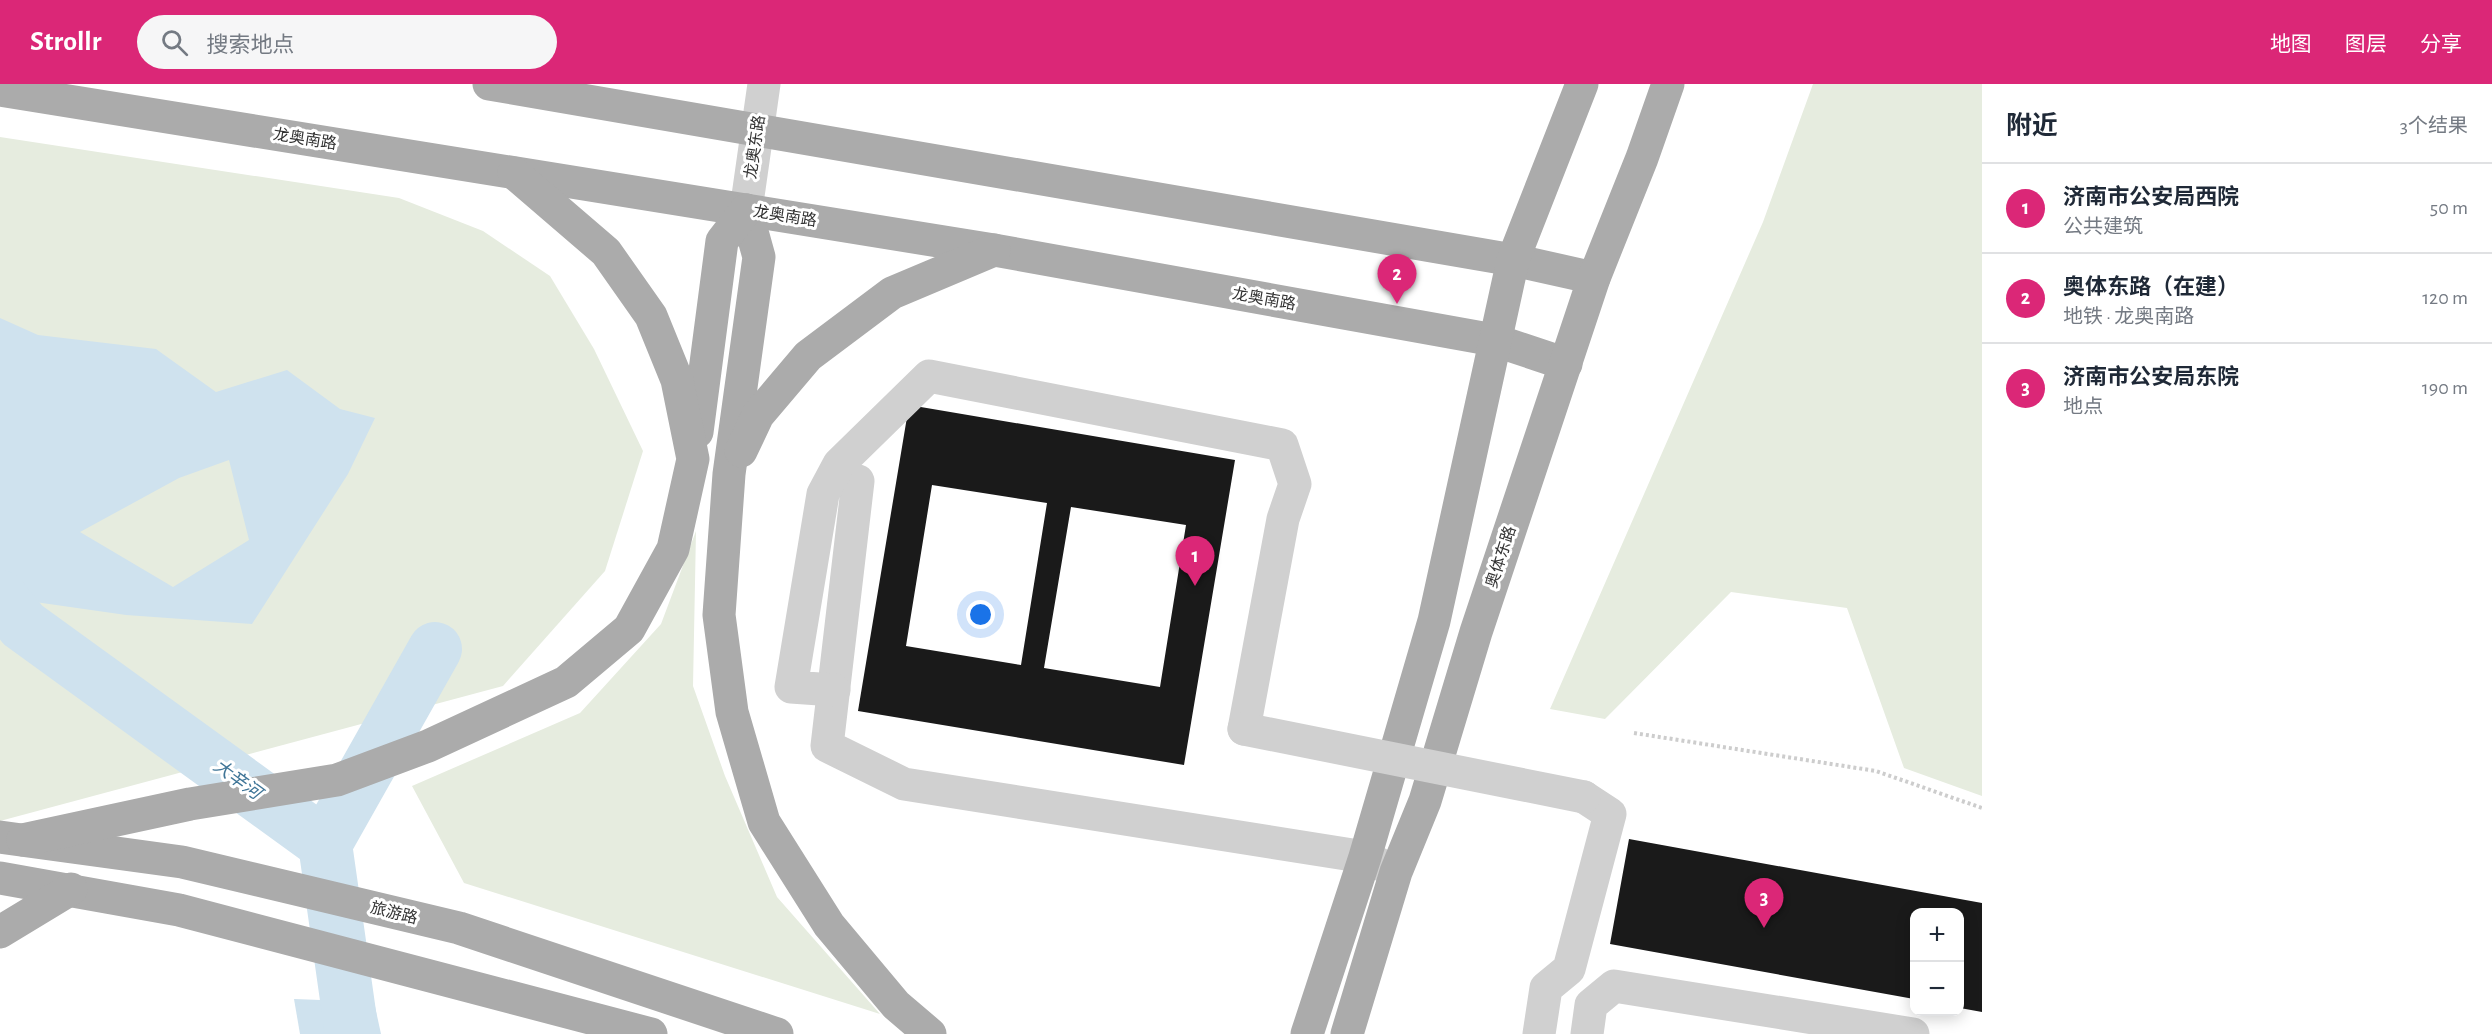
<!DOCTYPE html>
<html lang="zh">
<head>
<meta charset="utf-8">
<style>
  body { margin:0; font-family:"Alegreya Sans","Noto Sans SC",sans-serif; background:#f6f6f7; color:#1f2937 }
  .controls { position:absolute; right:18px; bottom:18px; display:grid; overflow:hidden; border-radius:12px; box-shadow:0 3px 15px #0003 }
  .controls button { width:54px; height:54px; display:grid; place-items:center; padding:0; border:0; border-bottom:2px solid #e0e1e3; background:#fff; color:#1f2937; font:30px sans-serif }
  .you { position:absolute; left:981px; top:531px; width:21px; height:21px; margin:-15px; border:4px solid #fff; border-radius:50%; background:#1a73e8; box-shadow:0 0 0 9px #1a73e833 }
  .badge { display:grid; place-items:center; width:39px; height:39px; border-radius:50%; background:#db2777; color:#fff; font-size:20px; font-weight:700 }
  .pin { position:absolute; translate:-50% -50px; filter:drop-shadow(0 2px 3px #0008) }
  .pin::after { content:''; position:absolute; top:32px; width:21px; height:18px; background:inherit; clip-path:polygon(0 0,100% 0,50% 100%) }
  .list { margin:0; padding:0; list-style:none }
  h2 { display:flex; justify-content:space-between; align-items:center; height:78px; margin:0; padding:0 24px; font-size:26px }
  h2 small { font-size:20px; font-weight:400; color:#747a83 }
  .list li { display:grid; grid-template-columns:39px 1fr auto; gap:18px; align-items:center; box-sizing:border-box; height:90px; padding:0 24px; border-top:2px solid #e0e1e3 }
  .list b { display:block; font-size:22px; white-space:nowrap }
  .list p { margin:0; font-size:20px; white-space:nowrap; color:#747a83 }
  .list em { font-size:20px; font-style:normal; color:#747a83 }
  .icon { flex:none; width:33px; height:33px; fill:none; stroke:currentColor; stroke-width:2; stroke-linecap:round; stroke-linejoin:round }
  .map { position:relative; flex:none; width:1982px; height:950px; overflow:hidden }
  header { display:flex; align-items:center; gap:36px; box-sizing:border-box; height:84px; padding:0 30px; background:#db2777; color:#fff }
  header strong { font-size:28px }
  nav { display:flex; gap:33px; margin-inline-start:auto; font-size:21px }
  .search { width:420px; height:54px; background:#f6f6f7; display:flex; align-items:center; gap:15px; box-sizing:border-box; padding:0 21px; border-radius:33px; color:#747a83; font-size:22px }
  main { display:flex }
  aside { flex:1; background:#fff }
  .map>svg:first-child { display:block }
  .green { fill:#e6ecdf }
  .water { fill:#cfe2ee; fill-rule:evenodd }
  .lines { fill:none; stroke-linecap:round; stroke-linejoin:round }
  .river { stroke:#cfe2ee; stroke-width:54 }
  .building { fill:#1a1a1a; fill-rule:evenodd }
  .path { stroke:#cdcdcd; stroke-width:4; stroke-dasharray:3 3; stroke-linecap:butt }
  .minor { stroke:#d0d0d0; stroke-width:33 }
  .major { stroke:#ababab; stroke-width:33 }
  .minor-bridge { stroke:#d0d0d0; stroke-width:33 }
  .labels { text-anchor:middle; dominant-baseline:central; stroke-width:6; stroke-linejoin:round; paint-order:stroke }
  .street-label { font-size:16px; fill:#333; stroke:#fff }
  .water-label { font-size:18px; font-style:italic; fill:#3f7597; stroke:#fff }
</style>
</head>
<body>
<header>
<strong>Strollr</strong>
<div class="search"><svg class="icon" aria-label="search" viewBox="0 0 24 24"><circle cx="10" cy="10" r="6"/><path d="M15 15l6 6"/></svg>搜索地点</div>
<nav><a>地图</a><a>图层</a><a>分享</a></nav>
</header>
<main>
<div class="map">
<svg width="1982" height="950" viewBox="0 0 1982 950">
  <rect width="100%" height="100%" fill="#fff"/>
  <!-- green -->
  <g class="green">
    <path d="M1813,0H1982V712L1904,684L1847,524L1731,508L1605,635L1550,625L1763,138Z"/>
    <path d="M0,53L399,114L483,147L550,192L594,265L643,367L605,487L503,602L0,737Z"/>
    <path d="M696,447L693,602L725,692L777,813L880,930L464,799L412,702L580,629L661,540Z"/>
  </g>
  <!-- water -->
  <g class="water">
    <path d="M0,234L38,251L156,265L216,308L287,286L340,325L375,334L348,390L252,540L126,531L0,513ZM229,376L249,456L173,503L80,448L179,394Z"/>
    <path d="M0,515L23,541L0,547Z"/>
    <path d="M294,915L374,918L381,950H300Z"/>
  </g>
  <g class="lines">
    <!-- river -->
    <g class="river">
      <path d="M0,513L23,541L325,760L352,950"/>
      <path d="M325,760L435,565"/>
    </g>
  </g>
  <!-- building -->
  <g class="building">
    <path d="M909,321L1235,376L1184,681L858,627ZM932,401L1047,419L1021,581L906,562ZM1071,423L1186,441L1160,603L1044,584Z"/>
    <path d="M1629,755L1982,819V928L1960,924V828H1914V915L1610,860Z"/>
  </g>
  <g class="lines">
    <!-- path -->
    <path class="path" d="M1634,649L1876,687L1982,724"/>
    <!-- minor -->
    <g class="minor">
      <path d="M746,126L764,0"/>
      <path d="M858,397L827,662L904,700L1365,773L1392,786"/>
      <path d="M834,606L791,603L823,410L839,380L929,292L1282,361L1295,400L1283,435L1244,645"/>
      <path d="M1539,950L1546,904L1569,885L1610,730L1584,713"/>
      <path d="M1587,950L1591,921L1614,902L1913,950"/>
    </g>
    <!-- major -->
    <g class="major">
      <path d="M489,0L1513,176L1594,194"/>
      <path d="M0,6L994,166L1494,256L1566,280"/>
      <path d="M746,126L759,173L729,390L719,531L732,628L764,738L829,841L896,921L930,950"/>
      <path d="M697,348L722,157L746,126"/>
      <path d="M741,367L758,331L808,272L892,209L994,166"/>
      <path d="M0,753L182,778L459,844L777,950"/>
      <path d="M23,756L190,720L337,696L428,662L566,598L629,545L673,465L693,375L677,296L651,232L606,168L514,89"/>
      <path d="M0,794L179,826L651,950"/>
      <path d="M0,848L71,805"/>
      <path d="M1307,950L1365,773L1434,537L1513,176L1582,0"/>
      <path d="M1347,950L1396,788L1425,717L1476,548L1594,194L1642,74L1668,0"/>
    </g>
    <!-- minor-bridge -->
    <path class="minor-bridge" d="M1244,645L1584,713"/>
  </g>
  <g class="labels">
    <!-- street labels -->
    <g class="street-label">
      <text transform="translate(305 55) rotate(9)">龙奥南路</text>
      <text transform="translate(755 63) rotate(-82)">龙奥东路</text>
      <text transform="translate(785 132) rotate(9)">龙奥南路</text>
      <text transform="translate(1264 215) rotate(10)">龙奥南路</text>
      <text transform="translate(1501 473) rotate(-72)">奥体东路</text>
      <text transform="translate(394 829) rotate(14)">旅游路</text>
    </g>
    <!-- water labels -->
    <g class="water-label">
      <text transform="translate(237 696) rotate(36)">大辛河</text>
    </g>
  </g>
</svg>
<div class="controls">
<button>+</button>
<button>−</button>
</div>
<div class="you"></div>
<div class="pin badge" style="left:1195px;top:502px">1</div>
<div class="pin badge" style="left:1397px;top:220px">2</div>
<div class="pin badge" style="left:1764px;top:844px">3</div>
</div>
<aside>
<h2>附近<small>3个结果</small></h2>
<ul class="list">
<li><span class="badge">1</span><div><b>济南市公安局西院</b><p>公共建筑</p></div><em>50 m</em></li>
<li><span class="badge">2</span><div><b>奥体东路（在建）</b><p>地铁 · 龙奥南路</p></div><em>120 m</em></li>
<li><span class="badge">3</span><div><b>济南市公安局东院</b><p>地点</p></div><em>190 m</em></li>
</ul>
</aside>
</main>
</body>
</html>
